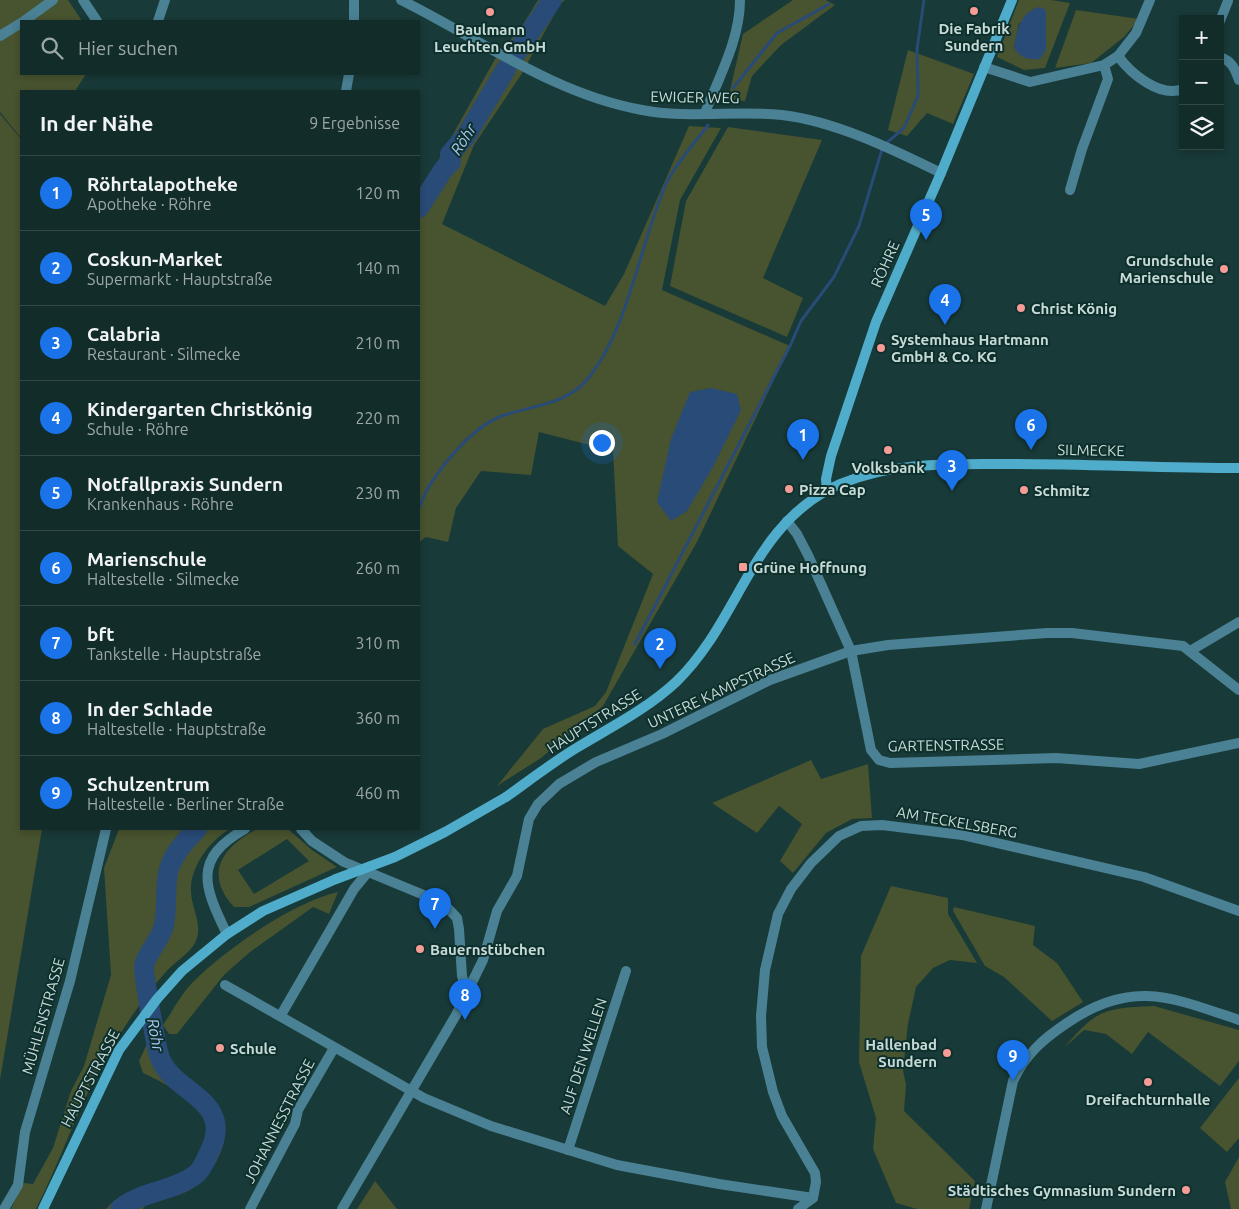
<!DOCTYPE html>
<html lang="de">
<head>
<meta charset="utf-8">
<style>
  body { margin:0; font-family:Ubuntu,sans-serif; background:#1b3432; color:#f1f3f6 }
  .controls { position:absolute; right:15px; top:15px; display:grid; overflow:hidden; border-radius:0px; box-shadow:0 2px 8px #0003 }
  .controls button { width:45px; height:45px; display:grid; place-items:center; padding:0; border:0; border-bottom:1px solid #314847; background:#122c2a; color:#f1f3f6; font:25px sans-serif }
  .you { position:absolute; left:601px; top:442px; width:18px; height:18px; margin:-12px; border:4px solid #fff; border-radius:50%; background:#1a73e8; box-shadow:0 0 0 8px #1a73e833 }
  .badge { display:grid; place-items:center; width:32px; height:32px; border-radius:50%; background:#1a73e8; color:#fff; font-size:16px; font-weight:700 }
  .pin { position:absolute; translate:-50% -41px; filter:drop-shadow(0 1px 2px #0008) }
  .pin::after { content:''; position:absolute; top:26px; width:18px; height:15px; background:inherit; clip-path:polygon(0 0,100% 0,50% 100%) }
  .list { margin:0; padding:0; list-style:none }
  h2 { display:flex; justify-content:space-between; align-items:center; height:65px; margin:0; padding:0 20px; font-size:21px }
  h2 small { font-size:16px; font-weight:400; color:#9ca7a8 }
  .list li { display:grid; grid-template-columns:32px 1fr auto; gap:15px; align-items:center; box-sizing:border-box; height:75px; padding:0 20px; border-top:1px solid #314847 }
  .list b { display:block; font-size:19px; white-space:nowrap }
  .list p { margin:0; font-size:16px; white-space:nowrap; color:#9ca7a8 }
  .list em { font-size:16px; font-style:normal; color:#9ca7a8 }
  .icon { flex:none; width:28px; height:28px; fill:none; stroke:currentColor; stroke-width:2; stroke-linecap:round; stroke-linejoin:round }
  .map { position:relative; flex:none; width:1239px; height:1209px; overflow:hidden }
  .search { position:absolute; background:#122c2a; box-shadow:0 2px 8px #0003; left:20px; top:20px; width:400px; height:55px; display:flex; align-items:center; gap:12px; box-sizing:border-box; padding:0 18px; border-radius:0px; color:#9ca7a8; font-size:19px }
  .panel { position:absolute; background:#122c2a; box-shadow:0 2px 8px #0003; left:20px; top:90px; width:400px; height:740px; border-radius:0px }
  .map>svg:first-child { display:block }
  .green { fill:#48532f; fill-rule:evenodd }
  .water { fill:#294b77 }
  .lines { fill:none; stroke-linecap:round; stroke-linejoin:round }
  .stream { stroke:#294b77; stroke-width:3 }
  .river { stroke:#294b77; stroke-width:20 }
  .street { stroke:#4a8194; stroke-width:10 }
  .secondary { stroke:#50accb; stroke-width:10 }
  .secondary-bridge { stroke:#50accb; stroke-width:10 }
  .poi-dot { fill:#f59c96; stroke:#0d302d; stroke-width:2 }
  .labels { text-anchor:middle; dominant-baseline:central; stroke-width:4; stroke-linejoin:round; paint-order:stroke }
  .poi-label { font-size:15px; font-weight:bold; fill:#c8dad8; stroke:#0d302d; text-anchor:start }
  .street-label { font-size:15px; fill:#c8dad8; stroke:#0d302d }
  .water-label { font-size:16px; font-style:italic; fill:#a9c8f2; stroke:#0d302d }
</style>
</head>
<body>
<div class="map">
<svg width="1239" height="1209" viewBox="0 0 1239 1209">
  <rect width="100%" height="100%" fill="#183a38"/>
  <!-- green -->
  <g class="green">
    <path d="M0,0H68L82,21H21V74H86L75,91H21V138L0,112Z"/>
    <path d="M538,0H565L560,4L521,75L474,145L442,224L605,306L624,274L689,126L721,128L680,200L662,290L790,346L697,542L603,706L541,758L497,786L543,729L595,706L606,692L653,574L618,546L613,451L539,432L531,475L481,471L456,508L448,542L426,537L419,542V195L495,59L522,26Z"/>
    <path d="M793,0H826L835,5L781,45L752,76L745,101L728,99L743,34Z"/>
    <path d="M1019,0H1051L1070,3L1045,68L1024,70L997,57ZM1019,23L1045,34L1046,50L1014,48Z"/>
    <path d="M1076,10L1139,19L1124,37L1091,63L1055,68Z"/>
    <path d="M908,50L974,74L953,124L927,113L907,136L888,130Z"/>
    <path d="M0,114L21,139V829H42L0,1080Z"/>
    <path d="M728,127L822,140L763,278L803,298L787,337L670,286L686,201Z"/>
    <path d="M811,760L821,779L868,764L872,818L852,819L826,833L793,873L780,861L802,824L779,806L757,833L712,803Z"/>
    <path d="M119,829H230C210,840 190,867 191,891C191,908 204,925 195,943C189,954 173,963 165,973C145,995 128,1021 112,1047C81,1098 63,1156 36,1209H11L23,1183L33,1184L53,1148L71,1091L84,1066L111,975L104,868Z"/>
    <path d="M257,829H288L312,850L337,867L249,907H234C203,873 223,847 257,829ZM287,839L309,861L254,894L238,870Z"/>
    <path d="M891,886L948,898V914L977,963L950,960L933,968L916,987L908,1024L903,1070L906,1085L904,1111L975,1181L969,1209H917L896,1203L873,1149L876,1118L859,1062L861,956Z"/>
    <path d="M338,892L329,914L313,907L250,952L224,975L177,1034H169L163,1025C172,1012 180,996 191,984C223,951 293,902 338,892Z"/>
    <path d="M954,907L1035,926L1033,945L1057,963L1083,1002L1052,1021L1004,977L985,966L953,911Z"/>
    <path d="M1154,1006L1239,1030V1061L1220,1086L1148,1032L1132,1054L1106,1034L1084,1030L1065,1047C1096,1009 1106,1008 1154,1006Z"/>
    <path d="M153,1040C162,1076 170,1077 199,1096C204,1099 211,1102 215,1106C238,1132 216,1172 193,1188C181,1197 159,1199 146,1203L143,1209H106C128,1183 154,1189 181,1175C192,1170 199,1160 204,1150C222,1113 171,1086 143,1073L139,1061L147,1044Z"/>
    <path d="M1239,1078V1138L1227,1152L1200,1128Z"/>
    <path d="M1239,1157V1209H1231L1225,1182Z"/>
    <path d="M375,1181L397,1209H357Z"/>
  </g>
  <!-- water -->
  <g class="water">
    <path d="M1039,7L1046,10V50L1040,59C1028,60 1021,58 1014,48C1017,29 1020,13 1039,7Z"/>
    <path d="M711,388L737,394L741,410L714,465L687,511L671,521L657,502L671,439L690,392Z"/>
  </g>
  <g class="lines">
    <!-- stream -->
    <g class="stream">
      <path d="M733,88L777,33L829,4"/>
      <path d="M419,509C428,478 469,430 499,417C530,405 568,406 590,376C630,324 640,243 666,184C675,164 695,143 708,125"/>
      <path d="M635,644L790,346L801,321L834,277L859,226L883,146L904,128L918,96L917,49L924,0"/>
    </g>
    <!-- river -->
    <g class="river">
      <path d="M515,55L552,0"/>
      <path d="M419,208L443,170L451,162L450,154L466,136L506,69"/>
      <path d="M120,1209C141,1191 172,1192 195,1175C201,1171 206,1160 209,1153C237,1098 170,1094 159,1055C156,1046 143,972 144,966C147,952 161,940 164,925C168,907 164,887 169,869C174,853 186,840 197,829"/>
    </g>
    <!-- street -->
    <g class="street">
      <path d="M83,0L97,21"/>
      <path d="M354,0V21"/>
      <path d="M401,0C480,39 553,94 642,110C687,119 735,110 782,115C835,121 894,150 941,173"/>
      <path d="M24,21L53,0"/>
      <path d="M158,21L165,0"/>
      <path d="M1220,21L1228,1"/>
      <path d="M0,36L21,23"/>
      <path d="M1118,56C1131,74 1160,98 1183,89"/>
      <path d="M1220,57C1232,61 1235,69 1239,80"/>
      <path d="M984,67L1030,82L1104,65L1118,56L1136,33L1150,0"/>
      <path d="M346,91L349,74"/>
      <path d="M705,113C719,77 740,39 740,0"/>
      <path d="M1070,190L1082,149L1108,79L1104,65"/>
      <path d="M787,521L797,534L808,555L851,651L871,750L879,760L890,763L1056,758L1139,764L1239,743"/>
      <path d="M1190,651L1239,622"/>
      <path d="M301,829L312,841L344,862L443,903L457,918L459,929L462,976L467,992"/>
      <path d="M227,934C204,887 192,859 245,829"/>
      <path d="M225,985L424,1098L491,1126L617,1165L719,1184L813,1198"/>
      <path d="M281,1015L354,889L368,872"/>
      <path d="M568,1150L626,971"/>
      <path d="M4,1209L18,1185L25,1132L70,981L106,829"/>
      <path d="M250,1209L295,1124L298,1110L334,1048"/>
      <path d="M342,1209L456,1015L483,960L497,911L517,876L529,819L538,804L559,784L596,762L662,734L770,680L851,651L888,645L1047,633H1072L1183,646L1239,690"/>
      <path d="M798,1209L813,1198L816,1182L815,1173L782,1116L773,1092L762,1047L761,1016L765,970L778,914L791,889L811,863L839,836L861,826L882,825L962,835L1144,877L1239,911"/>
      <path d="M986,1209L1013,1081C1026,1054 1043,1039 1067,1023C1132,979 1171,997 1239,1020"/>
    </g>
    <!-- secondary -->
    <g class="secondary">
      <path d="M827,491L826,479L831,456L876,322L941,173L1012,0"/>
      <path d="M506,797C530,780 553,762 578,747C611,727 647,709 676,682C740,621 751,523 840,484C895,461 954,464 1012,464C1088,464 1163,468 1239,468"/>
      <path d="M43,1209L119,1050L157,999L182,971L227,934L263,911L336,879"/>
    </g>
    <!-- secondary-bridge -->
    <path class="secondary-bridge" d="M336,879L395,857L445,832L506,797"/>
  </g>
  <!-- markers -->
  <g class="poi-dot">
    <circle cx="974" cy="11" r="5"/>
    <circle cx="490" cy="12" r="5"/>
    <circle cx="1224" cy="269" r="5"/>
    <circle cx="1021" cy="308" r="5"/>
    <circle cx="881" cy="348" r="5"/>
    <circle cx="888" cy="450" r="5"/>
    <circle cx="789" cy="489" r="5"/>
    <circle cx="1024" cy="490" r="5"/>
    <rect x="738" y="562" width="10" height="10" rx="2.5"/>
    <circle cx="420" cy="949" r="5"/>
    <circle cx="220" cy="1048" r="5"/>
    <circle cx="947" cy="1053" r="5"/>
    <circle cx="1148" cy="1082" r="5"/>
    <circle cx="1186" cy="1190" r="5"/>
  </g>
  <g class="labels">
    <!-- poi labels -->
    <g class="poi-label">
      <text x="974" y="28" text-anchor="middle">Die Fabrik<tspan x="974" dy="17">Sundern</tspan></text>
      <text x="490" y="29" text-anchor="middle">Baulmann<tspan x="490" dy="17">Leuchten GmbH</tspan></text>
      <text x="1214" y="260" text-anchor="end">Grundschule<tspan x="1214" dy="17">Marienschule</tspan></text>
      <text x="1031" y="308">Christ König</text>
      <text x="891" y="339">Systemhaus Hartmann<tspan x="891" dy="17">GmbH &amp; Co. KG</tspan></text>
      <text x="888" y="467" text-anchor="middle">Volksbank</text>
      <text x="799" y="489">Pizza Cap</text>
      <text x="1034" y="490">Schmitz</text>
      <text x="753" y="567">Grüne Hoffnung</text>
      <text x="430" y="949">Bauernstübchen</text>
      <text x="937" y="1044" text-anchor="end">Hallenbad<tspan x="937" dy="17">Sundern</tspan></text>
      <text x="230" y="1048">Schule</text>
      <text x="1148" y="1099" text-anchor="middle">Dreifachturnhalle</text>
      <text x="1176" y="1190" text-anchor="end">Städtisches Gymnasium Sundern</text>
    </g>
    <!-- street labels -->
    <g class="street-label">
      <text transform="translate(695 97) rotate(1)">EWIGER WEG</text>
      <text transform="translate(885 264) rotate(-66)">RÖHRE</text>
      <text transform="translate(1091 450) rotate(1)">SILMECKE</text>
      <text transform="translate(721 690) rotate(-25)">UNTERE KAMPSTRASSE</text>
      <text transform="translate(594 721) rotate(-32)">HAUPTSTRASSE</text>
      <text transform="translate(946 745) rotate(-1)">GARTENSTRASSE</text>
      <text transform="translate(957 822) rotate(10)">AM TECKELSBERG</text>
      <text transform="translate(43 1016) rotate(-74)">MÜHLENSTRASSE</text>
      <text transform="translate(583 1056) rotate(-72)">AUF DEN WELLEN</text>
      <text transform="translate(90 1078) rotate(-62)">HAUPTSTRASSE</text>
      <text transform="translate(279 1121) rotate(-63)">JOHANNESSTRASSE</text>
    </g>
    <!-- water labels -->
    <g class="water-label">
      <text transform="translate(463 139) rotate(-57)">Röhr</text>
      <text transform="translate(156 1035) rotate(79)">Röhr</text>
    </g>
  </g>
</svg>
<div class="controls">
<button>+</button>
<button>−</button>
<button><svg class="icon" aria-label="layers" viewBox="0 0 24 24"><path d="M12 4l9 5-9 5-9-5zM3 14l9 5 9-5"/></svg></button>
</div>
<div class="you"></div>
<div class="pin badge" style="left:803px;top:460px">1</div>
<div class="pin badge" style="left:660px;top:669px">2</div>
<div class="pin badge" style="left:952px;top:491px">3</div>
<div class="pin badge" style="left:945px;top:325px">4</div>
<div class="pin badge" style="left:926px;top:240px">5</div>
<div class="pin badge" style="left:1031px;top:450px">6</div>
<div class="pin badge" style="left:435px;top:929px">7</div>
<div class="pin badge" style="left:465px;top:1020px">8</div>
<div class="pin badge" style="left:1013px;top:1081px">9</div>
<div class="search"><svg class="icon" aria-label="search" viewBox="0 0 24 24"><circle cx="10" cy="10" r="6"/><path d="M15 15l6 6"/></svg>Hier suchen</div>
<section class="panel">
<h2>In der Nähe<small>9 Ergebnisse</small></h2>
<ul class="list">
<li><span class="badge">1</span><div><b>Röhrtalapotheke</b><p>Apotheke · Röhre</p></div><em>120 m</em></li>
<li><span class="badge">2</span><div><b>Coskun-Market</b><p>Supermarkt · Hauptstraße</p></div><em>140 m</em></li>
<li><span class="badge">3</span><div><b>Calabria</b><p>Restaurant · Silmecke</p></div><em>210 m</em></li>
<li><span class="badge">4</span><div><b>Kindergarten Christkönig</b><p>Schule · Röhre</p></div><em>220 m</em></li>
<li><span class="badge">5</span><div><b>Notfallpraxis Sundern</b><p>Krankenhaus · Röhre</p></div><em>230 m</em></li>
<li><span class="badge">6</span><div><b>Marienschule</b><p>Haltestelle · Silmecke</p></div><em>260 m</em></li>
<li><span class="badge">7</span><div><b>bft</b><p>Tankstelle · Hauptstraße</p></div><em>310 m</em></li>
<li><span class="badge">8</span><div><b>In der Schlade</b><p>Haltestelle · Hauptstraße</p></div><em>360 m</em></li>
<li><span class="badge">9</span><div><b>Schulzentrum</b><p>Haltestelle · Berliner Straße</p></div><em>460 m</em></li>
</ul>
</section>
</div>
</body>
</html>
